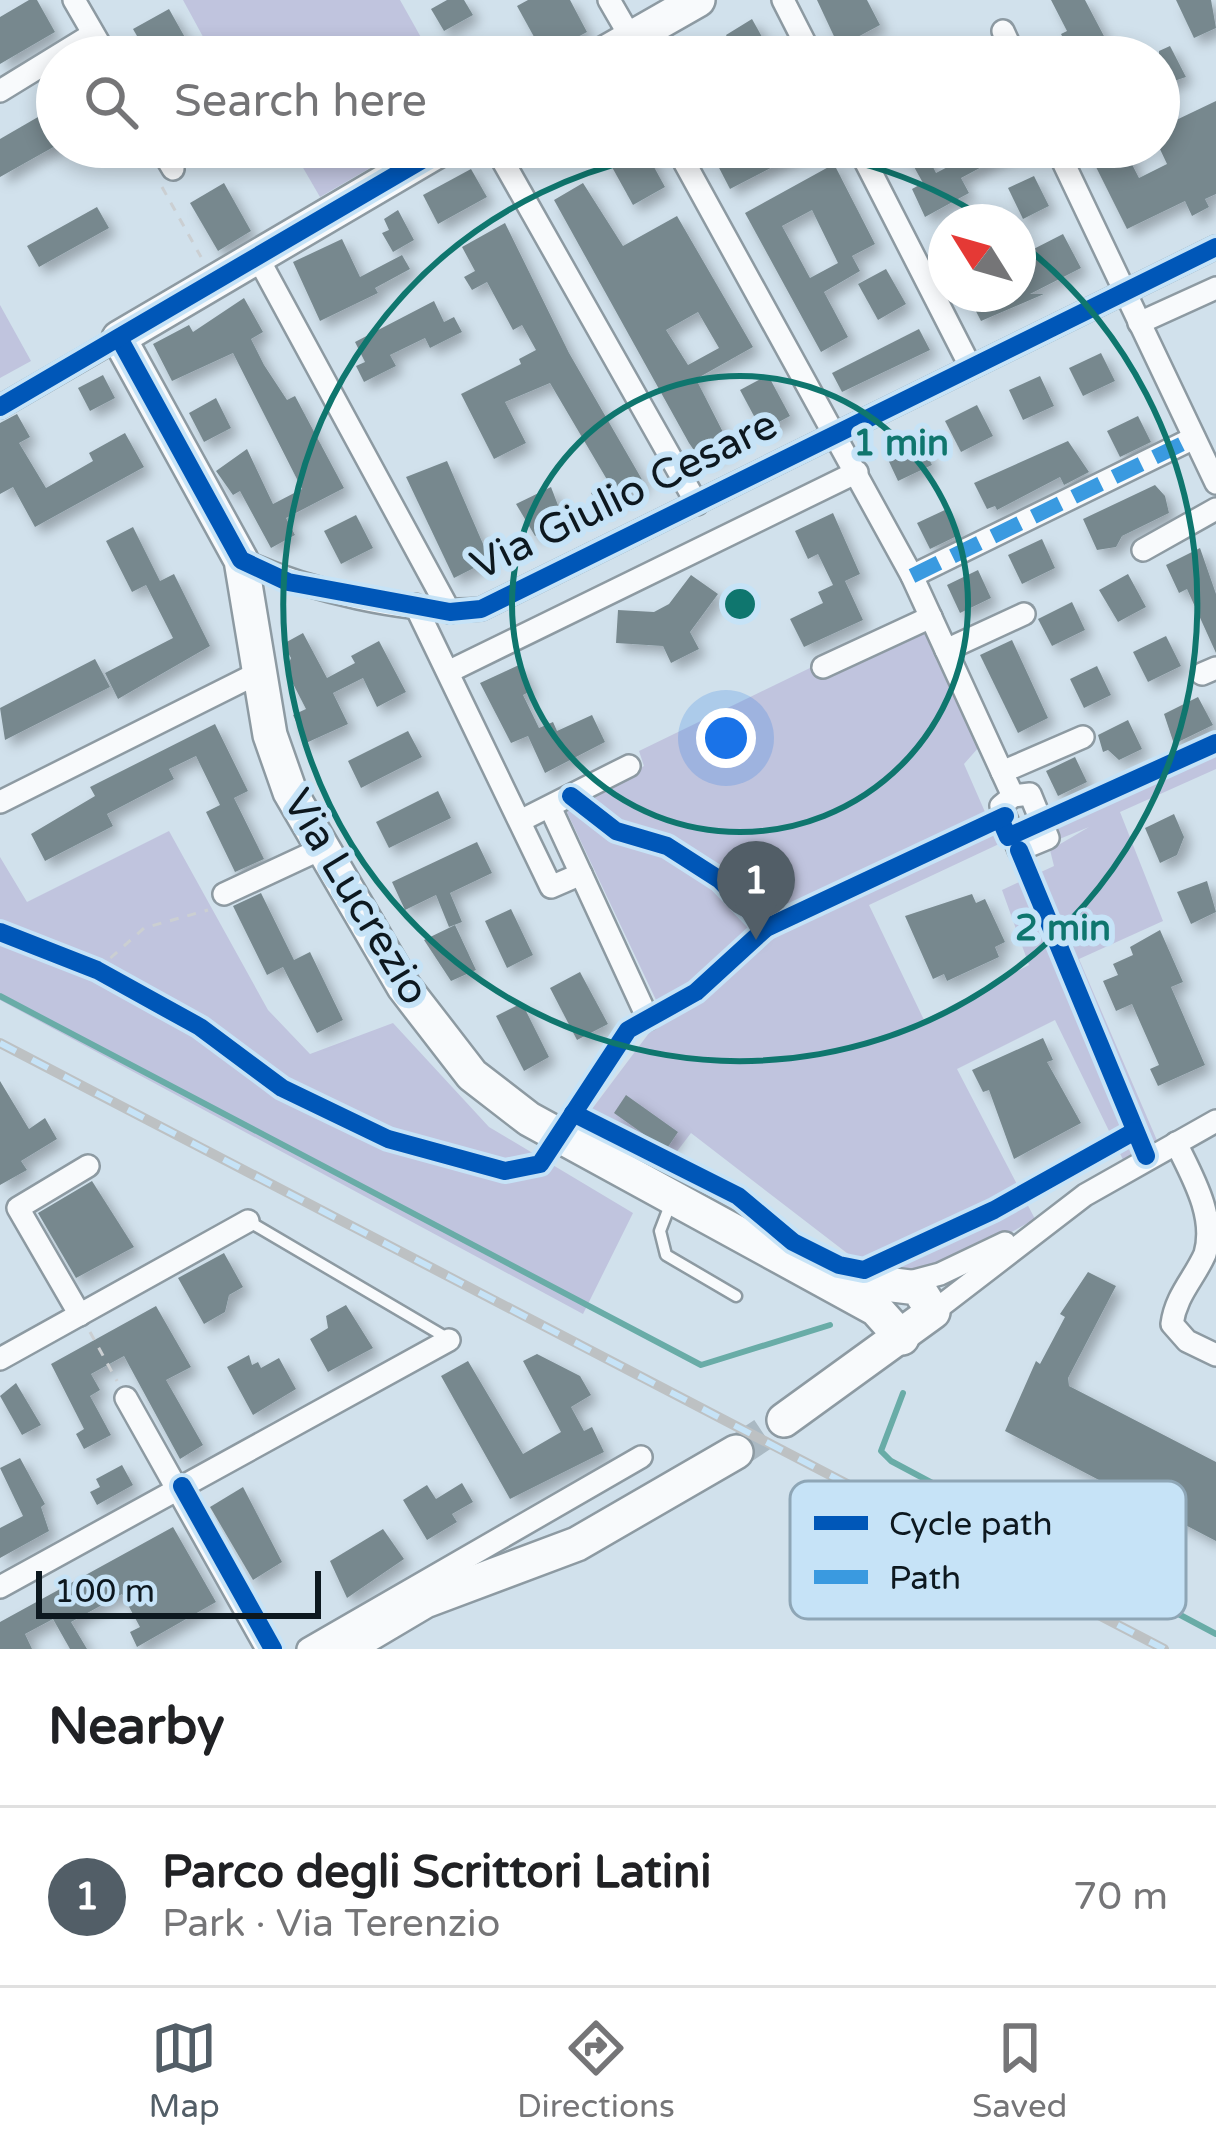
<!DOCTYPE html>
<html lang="en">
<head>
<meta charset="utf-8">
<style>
  body { margin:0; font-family:"Varela Round",sans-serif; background:#f6f6f6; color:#202124 }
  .compass { position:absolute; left:928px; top:204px; width:108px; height:108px; border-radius:50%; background:#fff; box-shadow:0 6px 18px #0003; rotate:307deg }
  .scale { position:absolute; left:36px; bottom:30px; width:285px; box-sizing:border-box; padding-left:12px; border:6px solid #0d181f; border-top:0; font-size:33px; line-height:42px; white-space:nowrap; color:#0d181f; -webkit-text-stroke:9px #c6e3f7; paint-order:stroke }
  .you { position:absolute; left:726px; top:738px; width:42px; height:42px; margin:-30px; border:9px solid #fff; border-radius:50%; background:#1a73e8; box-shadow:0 0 0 18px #1a73e833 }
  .badge { display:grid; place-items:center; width:78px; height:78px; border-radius:50%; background:#525e67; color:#fff; font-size:39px; font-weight:700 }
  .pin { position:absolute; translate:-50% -99px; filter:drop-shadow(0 3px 6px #0008) }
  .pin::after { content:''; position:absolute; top:63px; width:42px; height:36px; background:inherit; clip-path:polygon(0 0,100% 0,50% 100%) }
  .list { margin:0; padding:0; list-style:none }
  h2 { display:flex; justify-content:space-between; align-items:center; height:156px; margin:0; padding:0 48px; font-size:51px }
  h2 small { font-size:39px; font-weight:400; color:#757577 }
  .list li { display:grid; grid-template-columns:78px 1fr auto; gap:36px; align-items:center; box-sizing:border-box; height:180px; padding:0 48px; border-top:3px solid #e0e0e0 }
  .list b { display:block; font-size:45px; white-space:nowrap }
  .list p { margin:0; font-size:39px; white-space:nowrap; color:#757577 }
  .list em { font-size:39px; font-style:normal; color:#757577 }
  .icon { flex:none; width:66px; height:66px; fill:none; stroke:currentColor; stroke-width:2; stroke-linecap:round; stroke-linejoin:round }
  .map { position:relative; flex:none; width:1216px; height:1649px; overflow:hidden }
  .search { position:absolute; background:#fff; box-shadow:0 6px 18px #0003; left:36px; right:36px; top:36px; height:132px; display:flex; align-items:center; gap:30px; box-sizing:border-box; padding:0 42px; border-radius:66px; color:#757577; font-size:45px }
  .sheet { height:336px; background:#fff }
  nav { display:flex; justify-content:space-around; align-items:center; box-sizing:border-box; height:168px; border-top:3px solid #e0e0e0; background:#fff; font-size:33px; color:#757577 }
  nav a { display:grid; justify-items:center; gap:6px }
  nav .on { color:#525e67 }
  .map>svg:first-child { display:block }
  .green { fill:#c0c4de }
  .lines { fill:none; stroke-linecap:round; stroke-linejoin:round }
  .stream { stroke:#69aca7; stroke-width:6 }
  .building { fill:#77888e; fill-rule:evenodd; filter:url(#shadow) }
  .secondary-tunnel { stroke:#aab9c3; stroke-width:33; stroke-dasharray:33 16; stroke-linecap:butt }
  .lane-casing { stroke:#8d9aa2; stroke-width:15 }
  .street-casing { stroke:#8d9aa2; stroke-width:26 }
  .secondary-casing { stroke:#8d9aa2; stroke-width:38 }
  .path { stroke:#cbcfd2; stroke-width:3; stroke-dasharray:9 9; stroke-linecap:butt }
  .lane { stroke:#f8fafc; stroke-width:10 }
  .street { stroke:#f8fafc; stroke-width:21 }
  .secondary { stroke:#f8fafc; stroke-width:33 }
  .rail-casing { stroke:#bdc1c3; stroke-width:10 }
  .rail { stroke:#c6e3f7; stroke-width:6; stroke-dasharray:18; stroke-linecap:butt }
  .quiet { stroke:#3a9ae0; stroke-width:15; stroke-dasharray:30 15; stroke-linecap:butt }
  .cycleway-casing { stroke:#c6e3f7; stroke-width:26 }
  .cycleway { stroke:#0057b8; stroke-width:18 }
  .ring { fill:none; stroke:#0f766e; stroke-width:6 }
  .labels { text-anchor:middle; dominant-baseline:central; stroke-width:12; stroke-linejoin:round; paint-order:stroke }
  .street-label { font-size:42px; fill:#0d181f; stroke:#c6e3f7 }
  .key { fill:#c6e3f7; stroke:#8ea6b6; stroke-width:3 }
  .key-label { font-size:33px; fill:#0d181f }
  .centre { fill:#0f766e; stroke:#c6e3f7; stroke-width:6 }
  .ring-label { font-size:36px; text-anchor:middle; font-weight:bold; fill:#0f766e; stroke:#c6e3f7; stroke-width:12; stroke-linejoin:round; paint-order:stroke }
</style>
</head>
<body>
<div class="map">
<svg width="1216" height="1649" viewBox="0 0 1216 1649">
  <defs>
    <filter id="shadow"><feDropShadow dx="7" dy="7" stdDeviation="6" flood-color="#0004"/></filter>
  </defs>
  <rect width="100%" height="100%" fill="#d1e1ec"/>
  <!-- green -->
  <g class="green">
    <path d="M183,0H400L432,57H214Z"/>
    <path d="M291,147H406L320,197Z"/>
    <path d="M0,305L31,361L0,378Z"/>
    <path d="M927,626L979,747L964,764L999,844L869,905L924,1020L1029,965L1002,890L1054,866L1050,850L1089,827L1052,842L1044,816L1216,737V769L1120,812L1163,921L1079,959L1162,1152L1128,1170L1055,1020L957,1069L1035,1219L967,1257L882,1280L691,1133L672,1158L592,1109L652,1029L665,1019L565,808L644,766L639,751L812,667L819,677Z"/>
    <path d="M169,831L268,1010L310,1054L393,1023L489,1127L633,1213L583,1314L0,1000V857L27,902Z"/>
  </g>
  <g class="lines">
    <!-- stream -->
    <g class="stream">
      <path d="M0,996L701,1365L830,1325"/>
      <path d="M903,1393L881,1451L891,1461L1216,1634"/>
    </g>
  </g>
  <!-- building -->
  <g class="building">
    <path d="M29,0H37L55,32L0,64V17Z"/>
    <path d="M447,0H464L473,15L444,31L431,9Z"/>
    <path d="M528,0H570L587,32L544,55L517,6Z"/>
    <path d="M817,0H867L880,25L839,47Z"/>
    <path d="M1051,0H1085L1105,38L1068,48L1061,34L1067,31Z"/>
    <path d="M1176,0H1211L1216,28L1194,38Z"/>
    <path d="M169,9L196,57H149L133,29Z"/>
    <path d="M752,19L766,44L739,57L726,35Z"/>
    <path d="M1170,46L1186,77L1159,86V51Z"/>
    <path d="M1159,95L1172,122L1216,101V194L1205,199L1209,207L1192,216L1185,201L1127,229L1086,147H1123L1139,178L1167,164L1159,147Z"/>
    <path d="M57,106V145L0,177V139Z"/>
    <path d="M626,147H643L665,187L633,205L607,158Z"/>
    <path d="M743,147H811L730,189L716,162Z"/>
    <path d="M903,147H923L936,173L976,152L973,147H1019L961,178L969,193L925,217L912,189L923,183Z"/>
    <path d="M834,164L875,244L852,256L860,271L824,292L848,337L821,352L745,213ZM812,210L838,263L810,278L782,226Z"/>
    <path d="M471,169L487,197L438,224L423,195Z"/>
    <path d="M1034,176L1049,206L1023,219L1008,188Z"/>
    <path d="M224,183L251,231L218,251L190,203Z"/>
    <path d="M583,183L623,246L677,216L753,347L696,379L730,446L714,454L700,459L689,443L554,200ZM698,312L719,348L688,365L666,330Z"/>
    <path d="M97,207L109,228L39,267L27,246Z"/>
    <path d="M398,210L414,240L393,252L382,233L389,230L384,219Z"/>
    <path d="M505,223L569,353L644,483L600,508L591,493L609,483L550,383L505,402L526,443L494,459L461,394L521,364L519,359L536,350L522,325L513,330L487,282L472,290L464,277L475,271L462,247Z"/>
    <path d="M1063,234L1081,268L1030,294H1044L981,321L967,294H1018V257Z"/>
    <path d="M342,239L360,277L402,255L410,269L375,288L378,293L320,321L293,262Z"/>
    <path d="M886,269L906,304L878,320L858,284Z"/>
    <path d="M244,298L263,332L251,339L264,365L287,400L295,396L344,488L286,518L295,535L271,548L240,491L233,495L216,471L247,449L273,504L302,489L233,353L172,381L153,344L189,325L193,332Z"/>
    <path d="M434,301L444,322L454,317L462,332L430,348L425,338L390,355L396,366L364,382L356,366L365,362L355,342Z"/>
    <path d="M919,329L930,350L842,392L832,373Z"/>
    <path d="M1101,353L1115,381L1083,396L1069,368Z"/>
    <path d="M103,375L115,398L90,411L78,388Z"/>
    <path d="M768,375L790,416L762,431L740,390Z"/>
    <path d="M1040,376L1054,406L1023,420L1009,390Z"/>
    <path d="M216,398L231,428L204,442L189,413Z"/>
    <path d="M977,405L993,436L961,452L945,421Z"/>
    <path d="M17,414L30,437L19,443L46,488L93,461L89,453L125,433L144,467L35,527L13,487L0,494V423Z"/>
    <path d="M1138,416L1151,442L1120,457L1107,431Z"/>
    <path d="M917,434L932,465L898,481L884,451Z"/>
    <path d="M1068,441L1089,472L1064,485L1060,477L997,510L995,506L987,509L974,483Z"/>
    <path d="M447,461L490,560L454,578L406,477Z"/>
    <path d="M1155,485L1165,496L1169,513L1122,536L1116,547L1097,550L1083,519Z"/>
    <path d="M551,487L564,521L535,536L516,504Z"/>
    <path d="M947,509L959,535L930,549L917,523Z"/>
    <path d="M833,513L860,574L845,581L863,620L804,647L790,619L823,603L818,592L833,585L818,554L808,559L795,531Z"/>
    <path d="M356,515L373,548L341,564L324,531Z"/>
    <path d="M133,527L160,581L174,574L210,646L118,699L105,673L173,638L146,585L132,592L106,541Z"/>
    <path d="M1042,539L1055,568L1022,584L1008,555Z"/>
    <path d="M1200,548L1216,594V653L1187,589L1179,593L1166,565Z"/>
    <path d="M978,570L991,598L960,613L947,585Z"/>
    <path d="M1128,574L1146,607L1118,622L1099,590Z"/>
    <path d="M691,575L718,594L690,632L699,649L671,663L663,646L616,643L618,610L654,612L669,604Z"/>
    <path d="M1072,602L1085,630L1052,646L1038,619Z"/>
    <path d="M303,633L327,678L355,663L351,656L379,641L406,692L377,707L363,678L333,693L348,724L306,743L293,715L306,709L286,670L291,658L283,644Z"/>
    <path d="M1166,636L1181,666L1148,682L1133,652Z"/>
    <path d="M1012,640L1048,718L1018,733L980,655Z"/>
    <path d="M95,659L110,687L5,740L0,708Z"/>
    <path d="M519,665L531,691L523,695L539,728L553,722L557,731L592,715L605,742L545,773L528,736L511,743L480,683Z"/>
    <path d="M1097,666L1111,695L1084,708L1070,679Z"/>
    <path d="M1198,697L1213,725L1174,744L1164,714Z"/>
    <path d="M1128,720L1142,749L1119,760L1108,750L1103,752L1098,735Z"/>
    <path d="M215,724L248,791L234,798L264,859L235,872L206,812L220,805L196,756L169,769L174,779L107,814L113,826L45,861L31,834L95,796L90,787Z"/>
    <path d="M408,731L422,757L361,788L348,761Z"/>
    <path d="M1075,757L1087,782L1058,796L1046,771Z"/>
    <path d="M438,791L451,818L389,848L376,822Z"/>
    <path d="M1174,814L1184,837L1177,855L1160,863L1145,828Z"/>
    <path d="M477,842L492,873L450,893L462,922L449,927L436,895L405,910L392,882Z"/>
    <path d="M1207,881L1216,912L1191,924L1177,892Z"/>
    <path d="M261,893L294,960L310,952L343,1020L317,1033L283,967L267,975L233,906Z"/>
    <path d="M972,894L976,903L985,899L1005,942L995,947L999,957L947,981L944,974L933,979L905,916Z"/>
    <path d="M511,909L533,955L507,968L485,921Z"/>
    <path d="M455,925L476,970L451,981L424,940Z"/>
    <path d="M1160,930L1183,982L1171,987L1205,1065L1158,1086L1150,1069L1159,1065L1132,1004L1116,1011L1103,981L1118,975L1113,964L1133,955L1130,947Z"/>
    <path d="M580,972L608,1024L577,1040L550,988Z"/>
    <path d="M522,1003L549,1057L524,1071L496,1016Z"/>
    <path d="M1043,1038L1053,1060L1047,1062L1081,1123L1014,1159L989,1090L983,1092L972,1070Z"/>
    <path d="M0,1081L29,1129L45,1118L57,1139L21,1161L27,1170L0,1185Z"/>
    <path d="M626,1095L678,1132L666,1150L614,1113Z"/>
    <path d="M92,1181L134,1247L76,1278L38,1213Z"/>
    <path d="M224,1253L243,1287L229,1295L225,1312L204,1324L178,1278Z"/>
    <path d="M1088,1272L1116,1286L1068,1378L1069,1386L1216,1462V1541L1005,1431L1036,1361L1040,1364L1065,1317L1060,1314Z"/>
    <path d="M346,1305L373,1348L328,1372L310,1339L328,1328L326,1316Z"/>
    <path d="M156,1306L191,1367L166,1380L203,1445L180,1459L124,1356L91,1374L100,1390L90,1396L111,1435L84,1449L76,1434L84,1429L51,1364Z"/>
    <path d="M537,1354L580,1376L591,1395L571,1407L584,1431L592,1427L604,1452L510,1499L441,1376L468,1361L523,1454L561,1432L523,1361Z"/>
    <path d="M249,1355L252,1365L258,1362L261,1368L279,1358L296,1389L253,1415L227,1367Z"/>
    <path d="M16,1383L41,1425L22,1435L0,1396Z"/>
    <path d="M20,1458L45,1504L41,1507L49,1531L0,1558V1528L23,1516L0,1468Z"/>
    <path d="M122,1465L133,1485L97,1505L90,1492L100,1487L96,1479Z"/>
    <path d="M462,1483L473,1502L452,1514L457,1522L427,1540L403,1500L427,1485L436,1499Z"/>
    <path d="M243,1487L282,1562L253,1580L210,1507Z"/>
    <path d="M173,1527L216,1602L137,1647L130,1632L140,1627L122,1594L71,1622L87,1649H70L53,1619L25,1634L32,1649H0V1622Z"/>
    <path d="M383,1529L404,1559L347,1598L330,1561Z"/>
  </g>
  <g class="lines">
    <!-- secondary-tunnel -->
    <path class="secondary-tunnel" d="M736,1452L784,1420"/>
    <defs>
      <g id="lane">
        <path d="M670,1205L660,1231L666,1255L736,1296"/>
        <path d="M248,1221L447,1338"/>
      </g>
      <g id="street">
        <path d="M74,0L107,57"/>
        <path d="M609,0L631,38"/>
        <path d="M783,0L812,57"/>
        <path d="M1003,31L1015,57"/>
        <path d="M0,91L93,34"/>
        <path d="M160,147L173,169"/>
        <path d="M495,147L697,504"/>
        <path d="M676,147L912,576L1013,796L1001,806L1019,850L1048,838L1030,794L1013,796"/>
        <path d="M858,147L970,366"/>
        <path d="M1056,147L1216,483"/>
        <path d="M258,258L450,612"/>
        <path d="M1139,323L1216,288"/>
        <path d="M0,407L119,338"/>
        <path d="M1143,550L1216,509"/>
        <path d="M241,560C306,590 408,615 481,609L1216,247"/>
        <path d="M912,576L1194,438"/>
        <path d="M415,605L551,887L581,874"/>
        <path d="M946,650L1024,614"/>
        <path d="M823,667L931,617"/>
        <path d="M448,672L857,472"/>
        <path d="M1202,674L1216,668"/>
        <path d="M1002,772L1083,737"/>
        <path d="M0,802L258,673"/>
        <path d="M550,807L648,1019"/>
        <path d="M520,821L629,766"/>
        <path d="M224,894L323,848"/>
        <path d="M1176,1143C1192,1176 1216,1216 1205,1254C1194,1279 1176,1295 1172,1324L1187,1341L1216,1355"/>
        <path d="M906,1283L940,1274L1005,1243"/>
        <path d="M933,1312L1085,1195L1216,1121"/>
        <path d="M80,1315L18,1208L88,1166"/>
        <path d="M0,1359L248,1221"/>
        <path d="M126,1398L267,1649"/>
        <path d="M0,1587L449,1340"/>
        <path d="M308,1649L641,1457"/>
      </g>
      <g id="secondary">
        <path d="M598,57L698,0"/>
        <path d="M444,147L119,338L241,560L270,735L290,792L404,987L472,1075L529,1119L876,1309L902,1338"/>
        <path d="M784,1420L933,1312L918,1288L844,1279"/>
        <path d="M344,1649L425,1601L577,1544L736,1452"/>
      </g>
    </defs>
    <!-- lane casing -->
    <use href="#lane" class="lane-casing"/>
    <!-- street casing -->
    <use href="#street" class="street-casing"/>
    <!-- secondary casing -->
    <use href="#secondary" class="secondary-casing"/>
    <!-- path -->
    <g class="path">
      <path d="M162,187L201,257"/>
      <path d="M97,970L144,928L208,910"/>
      <path d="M90,1332L117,1381"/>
    </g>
    <!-- lane -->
    <use href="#lane" class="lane"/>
    <!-- street -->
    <use href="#street" class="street"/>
    <!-- secondary -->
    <use href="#secondary" class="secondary"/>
    <defs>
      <path id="rail" d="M0,1043L1164,1649"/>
    </defs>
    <!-- rail casing -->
    <use href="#rail" class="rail-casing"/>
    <!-- rail -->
    <use href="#rail" class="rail"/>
    <!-- quiet -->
    <path class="quiet" d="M912,576L1194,438"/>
    <defs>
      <g id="cycleway">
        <path d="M119,338L241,560L288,582L450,612L481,609L1216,247"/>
        <path d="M0,407L444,147"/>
        <path d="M571,796L616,831L667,846L720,880L766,928"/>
        <path d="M1001,821L1008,837L1216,743"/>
        <path d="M1019,850L1146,1156"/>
        <path d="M0,932L97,970L200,1027L282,1088L388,1139L505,1171L540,1164L628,1030L696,992L766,928L1005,816"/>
        <path d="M573,1113L738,1196L793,1242L839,1265L864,1270L994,1210L1135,1131"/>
        <path d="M182,1486L273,1649"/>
      </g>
    </defs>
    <!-- cycleway casing -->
    <use href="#cycleway" class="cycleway-casing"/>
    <!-- cycleway -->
    <use href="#cycleway" class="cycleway"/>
  </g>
  <!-- distance rings -->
  <g class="ring">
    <circle cx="740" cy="604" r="228"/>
    <path d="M744 147A457 457 0 0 1 989 221M1018 241A457 457 0 1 1 736 147"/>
  </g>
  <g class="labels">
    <!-- street labels -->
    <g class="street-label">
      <text transform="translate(624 495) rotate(-26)">Via Giulio Cesare</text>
      <text transform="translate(356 897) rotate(59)">Via Lucrezio</text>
    </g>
  </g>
  <!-- legend -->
  <rect x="790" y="1481" width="396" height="138" rx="18" class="key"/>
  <rect x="814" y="1516" width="54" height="14" fill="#0057b8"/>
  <rect x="814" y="1570" width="54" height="14" fill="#3a9ae0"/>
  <g class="key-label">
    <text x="889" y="1535">Cycle path</text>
    <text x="889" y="1589">Path</text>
  </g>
  <circle cx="740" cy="604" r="18" class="centre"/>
  <g class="ring-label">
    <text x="901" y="455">1 min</text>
    <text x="1063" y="940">2 min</text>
  </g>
</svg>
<svg class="compass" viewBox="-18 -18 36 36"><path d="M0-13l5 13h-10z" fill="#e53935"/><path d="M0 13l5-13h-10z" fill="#757577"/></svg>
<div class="scale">100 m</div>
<div class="you"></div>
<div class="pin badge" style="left:756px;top:940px">1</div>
<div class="search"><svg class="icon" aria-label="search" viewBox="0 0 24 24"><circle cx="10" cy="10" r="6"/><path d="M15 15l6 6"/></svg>Search here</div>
</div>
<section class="sheet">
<h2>Nearby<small></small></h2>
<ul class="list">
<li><span class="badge">1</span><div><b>Parco degli Scrittori Latini</b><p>Park · Via Terenzio</p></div><em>70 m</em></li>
</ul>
</section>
<nav>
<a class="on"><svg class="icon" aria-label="map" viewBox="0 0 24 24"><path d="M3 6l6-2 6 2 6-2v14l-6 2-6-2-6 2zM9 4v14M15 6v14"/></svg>Map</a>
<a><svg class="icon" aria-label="directions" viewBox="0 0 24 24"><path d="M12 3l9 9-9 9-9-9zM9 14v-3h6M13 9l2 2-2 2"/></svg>Directions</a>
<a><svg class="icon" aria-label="saved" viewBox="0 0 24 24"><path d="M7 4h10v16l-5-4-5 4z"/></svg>Saved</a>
</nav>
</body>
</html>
